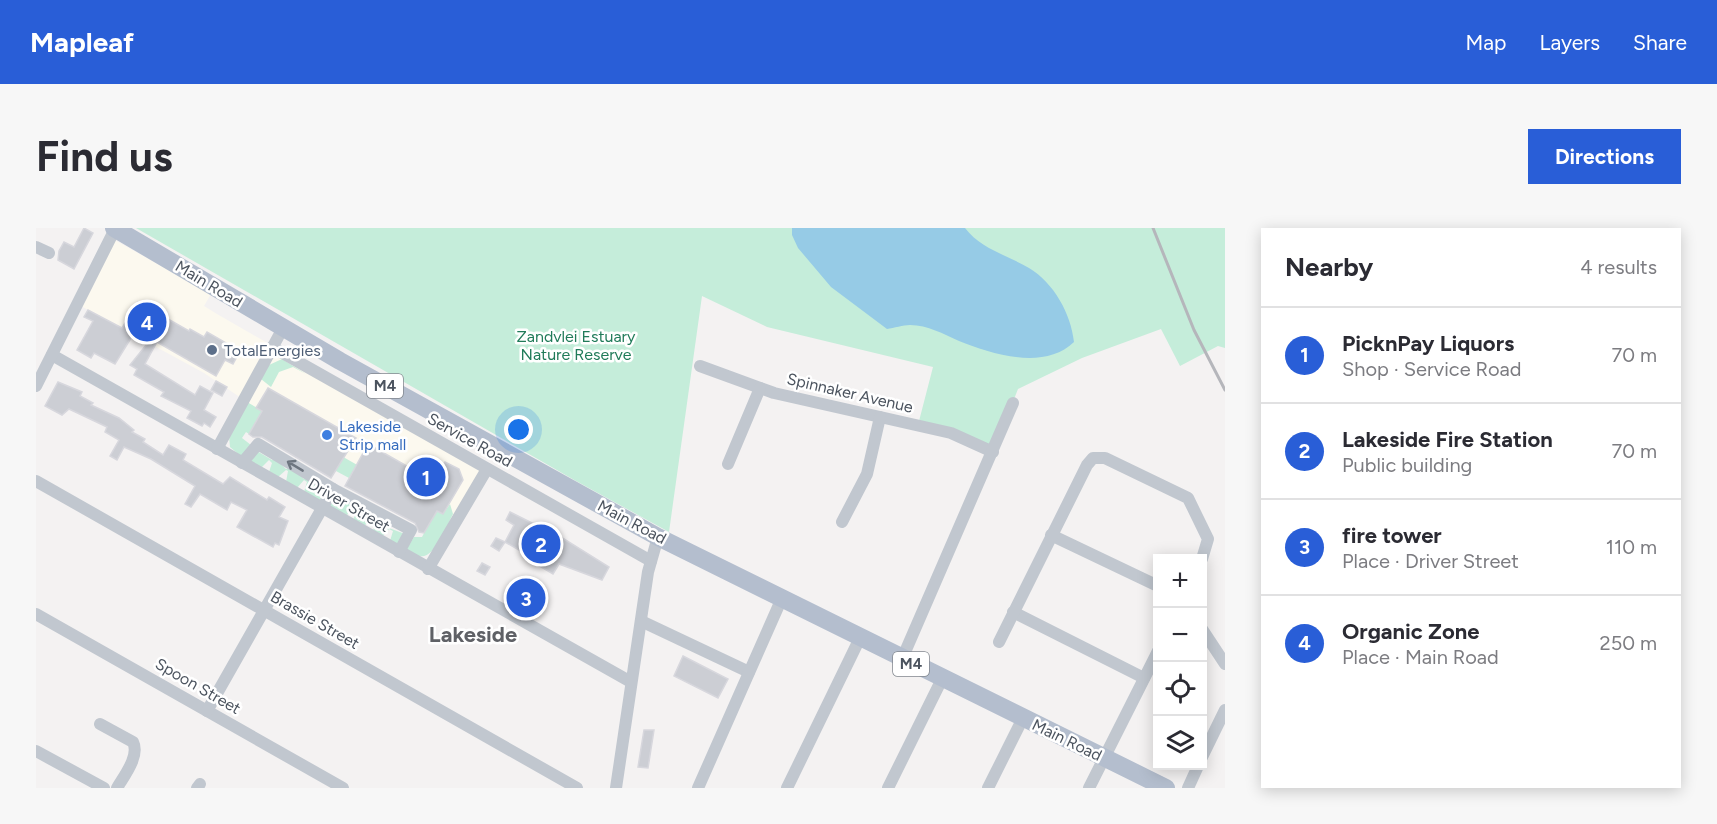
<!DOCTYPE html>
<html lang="en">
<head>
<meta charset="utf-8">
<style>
  body { margin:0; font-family:Figtree,sans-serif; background:#f7f7f7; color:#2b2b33 }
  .controls { position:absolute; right:18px; bottom:18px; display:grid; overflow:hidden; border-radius:0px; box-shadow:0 3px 15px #0003 }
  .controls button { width:54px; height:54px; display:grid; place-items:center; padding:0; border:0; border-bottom:2px solid #e1e1e2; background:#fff; color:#2b2b33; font:30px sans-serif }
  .you { position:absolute; left:483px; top:202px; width:21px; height:21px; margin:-15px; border:4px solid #fff; border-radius:50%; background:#1a73e8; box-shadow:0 0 0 9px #1a73e833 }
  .badge { display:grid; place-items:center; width:39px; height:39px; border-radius:50%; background:#295ed7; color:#fff; font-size:20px; font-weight:700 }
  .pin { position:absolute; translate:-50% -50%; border:3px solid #fff; box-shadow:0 2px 6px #0006 }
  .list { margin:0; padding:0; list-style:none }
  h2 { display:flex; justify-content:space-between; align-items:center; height:78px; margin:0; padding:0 24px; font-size:26px }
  h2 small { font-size:20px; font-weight:400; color:#7c7c81 }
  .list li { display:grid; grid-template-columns:39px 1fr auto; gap:18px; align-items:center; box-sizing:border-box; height:96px; padding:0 24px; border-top:2px solid #e1e1e2 }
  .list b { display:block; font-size:22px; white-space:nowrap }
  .list p { margin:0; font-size:20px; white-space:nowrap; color:#7c7c81 }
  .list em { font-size:20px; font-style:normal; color:#7c7c81 }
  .icon { flex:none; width:33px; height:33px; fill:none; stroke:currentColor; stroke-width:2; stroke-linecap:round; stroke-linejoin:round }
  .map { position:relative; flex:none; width:1189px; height:560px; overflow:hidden; border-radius:0px }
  header { display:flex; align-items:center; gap:36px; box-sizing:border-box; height:84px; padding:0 30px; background:#295ed7; color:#fff }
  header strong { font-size:28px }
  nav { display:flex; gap:33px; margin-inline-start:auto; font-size:21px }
  .intro { display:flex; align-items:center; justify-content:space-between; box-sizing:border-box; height:144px; padding:0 36px }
  h1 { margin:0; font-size:42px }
  .button { padding:15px 27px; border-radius:0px; background:#295ed7; color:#fff; font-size:21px; font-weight:700 }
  main { display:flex; gap:36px; padding:0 36px }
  aside { flex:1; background:#fff; border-radius:0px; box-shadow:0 3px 15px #0003 }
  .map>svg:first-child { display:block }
  .commercial { fill:#fcf9ef }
  .green { fill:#c5edda }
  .water { fill:#96cbe6 }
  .building { fill:#ccced4; stroke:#d7d7dd; stroke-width:1.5 }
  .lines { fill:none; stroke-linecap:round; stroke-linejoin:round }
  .minor { stroke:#c1c7cf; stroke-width:12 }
  .primary { stroke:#b4bece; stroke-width:18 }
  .rail { stroke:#b5b6bb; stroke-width:3 }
  .oneway { stroke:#6e7680 }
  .service-dot { fill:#5c6f8a; stroke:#fff; stroke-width:2 }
  .shop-dot { fill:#3f7fe0; stroke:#fff; stroke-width:2 }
  .labels { text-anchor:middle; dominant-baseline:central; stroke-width:5; stroke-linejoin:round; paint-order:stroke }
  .shield { fill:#fff; stroke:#81878e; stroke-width:1.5 }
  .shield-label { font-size:15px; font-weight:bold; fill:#4b535e }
  .street-label { font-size:16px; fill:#4b535e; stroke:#fff }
  .park-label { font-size:16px; fill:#207b59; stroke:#fff }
  .service-label { font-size:16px; fill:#4e5e75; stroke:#fff; text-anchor:start }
  .shop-label { font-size:16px; fill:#366cbe; stroke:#fff; text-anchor:start }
  .district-label { font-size:22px; font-weight:bold; fill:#5f6166; stroke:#fff }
</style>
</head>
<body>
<header>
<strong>Mapleaf</strong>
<nav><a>Map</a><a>Layers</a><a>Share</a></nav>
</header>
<div class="intro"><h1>Find us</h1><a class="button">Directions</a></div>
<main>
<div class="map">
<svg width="1189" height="560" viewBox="0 0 1189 560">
  <rect width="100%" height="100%" fill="#f4f2f2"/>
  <!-- commercial -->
  <path class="commercial" d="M75,10L175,66L168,78L181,86L451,241L419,293L220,180L168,145L43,77Z"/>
  <!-- green -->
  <g class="green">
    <path d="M100,0H1189V120L1182,118L1144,138L1125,101L1046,130L982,161L957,224L882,197L897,139L731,99L666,68L633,304L540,253Z"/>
    <path d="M246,131L270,146L257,139L243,144L235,159L225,151L233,137Z"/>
    <path d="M211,174L407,286L414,276L417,286C411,297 399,332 383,328C379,328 373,324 370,322L378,309H386L395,292L317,244L313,250L300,243L221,192L213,206L210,204L206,210L215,217L207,230L194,219L193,208Z"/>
    <path d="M221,223L236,232L239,230L250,241L256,240L268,251L276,250L291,265L282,273L268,264L271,254L268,252L261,260L250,254L252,243L250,242L242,249L233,244L236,235L233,232L225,240L215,234Z"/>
    <path d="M296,268L312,270L317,279L336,285L335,290L338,291L342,288L354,296L353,300L369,306L364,319L354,313L357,303L353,301L346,309L337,303L340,293L336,291L328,298L317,292L321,283L318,280L310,288L294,279Z"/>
  </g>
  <!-- water -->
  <path class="water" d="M756,0H929C945,21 971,27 993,40C1018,55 1035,86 1038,114C1008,143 956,126 923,113C907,106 892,97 874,97C867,97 858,100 851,101L795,59L762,20L756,7Z"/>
  <!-- building -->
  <g class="building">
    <path d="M48,0L57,5L38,41L22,32L23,23L28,14L38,19Z"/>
    <path d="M102,74L153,103L154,101L168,109L171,104L204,123L197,136L189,132L180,148L121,114L109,136L159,167L164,158L177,165L168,182L180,189L174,199L168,195L166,198L151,190L155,183L125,168L128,164L98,147L101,141L94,137L115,111L100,102L79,136L58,125L55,130L41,122L57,93L48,89L52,82L86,100Z"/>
    <path d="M180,153L191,159L186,168L175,162Z"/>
    <path d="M22,154L46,164L44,168L57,175L55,177L83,190L98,202L96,204L109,211L107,214L127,227L133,217L150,226L147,232L187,256L194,249L231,272L233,269L249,279L243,289L252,293L243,317L239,315L237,319L201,299L211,282L195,274L191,282L164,266L155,279L149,276L159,258L115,231L88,219L81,232L74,228L83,212L69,204L71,199L33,181L26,187L9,178Z"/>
    <path d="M232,160L320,210L295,250L226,209H217L213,206L226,183L220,180Z"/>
    <path d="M332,216L397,253L409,234L423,241L427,252L407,286L401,283L388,305L383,304L379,295L309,258Z"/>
    <path d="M474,284L508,301L509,299L573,339L566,352L523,336L517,346L500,336L502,333L469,314L463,323L455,318L460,310L469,314L478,297L470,292Z"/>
    <path d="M446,335L454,339L449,347L441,343Z"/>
    <path d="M647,428L692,451L682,470L638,448Z"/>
    <path d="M608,502H618L612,540L602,539Z"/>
  </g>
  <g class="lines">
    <!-- minor -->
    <g class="minor">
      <path d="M0,19L13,25"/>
      <path d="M236,119L615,333"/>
      <path d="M16,127L595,454"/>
      <path d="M664,138L738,165L915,205L957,224"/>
      <path d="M0,158L79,1"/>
      <path d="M181,221L247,100"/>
      <path d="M692,236L724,160"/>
      <path d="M0,253L541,560"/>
      <path d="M297,261L375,302L363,324"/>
      <path d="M806,294L831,246L844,189"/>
      <path d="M1015,307L1122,358"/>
      <path d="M392,341L451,241"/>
      <path d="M977,384L1108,450"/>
      <path d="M0,386L307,560"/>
      <path d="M605,393L713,444"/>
      <path d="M1166,401L1189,436"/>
      <path d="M963,414L1051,237L1057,230H1069L1152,270L1172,311L1166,331"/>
      <path d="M866,431L977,175"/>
      <path d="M171,483L297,261L222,216L206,235"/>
      <path d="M64,496L97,514C104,528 88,548 81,560"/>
      <path d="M0,523L68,560"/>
      <path d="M1166,529L1189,482"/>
      <path d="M161,560L164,556"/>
      <path d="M580,560L612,344L622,309"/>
      <path d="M662,560L746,370"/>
      <path d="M751,560L824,410"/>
      <path d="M852,560L906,451"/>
      <path d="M952,560L987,490"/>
      <path d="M1053,560L1122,423"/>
      <path d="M1152,560L1162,538"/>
    </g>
    <!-- primary -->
    <path class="primary" d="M78,0L304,133L622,309L1130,560"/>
    <!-- rail -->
    <path class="rail" d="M1117,0L1158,102L1189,162"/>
  </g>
  <!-- one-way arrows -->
  <defs><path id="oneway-shaft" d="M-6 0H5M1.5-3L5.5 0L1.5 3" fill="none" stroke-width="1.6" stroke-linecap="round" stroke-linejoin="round" transform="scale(1.5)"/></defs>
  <use class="oneway" href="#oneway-shaft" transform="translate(259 238) rotate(-149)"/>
  <!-- markers -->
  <circle class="service-dot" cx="176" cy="122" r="6"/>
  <circle class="shop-dot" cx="291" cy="207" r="6"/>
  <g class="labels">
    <!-- shield labels -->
    <g class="shield">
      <rect x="331" y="146" width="36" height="24" rx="4.5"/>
      <rect x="857" y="424" width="36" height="24" rx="4.5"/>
    </g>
    <g class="shield-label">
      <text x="349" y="158">M4</text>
      <text x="875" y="436">M4</text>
    </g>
    <!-- street labels -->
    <g class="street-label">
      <text transform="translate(173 56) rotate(31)">Main Road</text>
      <text transform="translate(814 165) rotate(13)">Spinnaker Avenue</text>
      <text transform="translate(434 212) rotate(29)">Service Road</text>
      <text transform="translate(313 277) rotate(30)">Driver Street</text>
      <text transform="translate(596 294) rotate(28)">Main Road</text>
      <text transform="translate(279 392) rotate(30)">Brassie Street</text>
      <text transform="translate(162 458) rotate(30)">Spoon Street</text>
      <text transform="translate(1031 512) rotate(26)">Main Road</text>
    </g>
    <!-- park labels -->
    <g class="park-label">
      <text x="540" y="108">Zandvlei Estuary<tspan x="540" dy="18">Nature Reserve</tspan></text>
    </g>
    <!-- service labels -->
    <g class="service-label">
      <text x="188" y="122">TotalEnergies</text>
    </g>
    <!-- shop labels -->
    <g class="shop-label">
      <text x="303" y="198">Lakeside<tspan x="303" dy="18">Strip mall</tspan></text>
    </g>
    <!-- district labels -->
    <g class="district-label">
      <text x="437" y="406">Lakeside</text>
    </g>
  </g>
</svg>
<div class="controls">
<button>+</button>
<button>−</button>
<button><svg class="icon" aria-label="locate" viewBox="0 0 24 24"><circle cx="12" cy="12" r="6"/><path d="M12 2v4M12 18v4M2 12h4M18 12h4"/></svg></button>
<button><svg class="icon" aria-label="layers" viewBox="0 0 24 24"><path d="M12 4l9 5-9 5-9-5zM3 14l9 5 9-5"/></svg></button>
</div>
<div class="you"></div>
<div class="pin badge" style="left:390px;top:249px">1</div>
<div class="pin badge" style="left:505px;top:316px">2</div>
<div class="pin badge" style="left:490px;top:370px">3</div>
<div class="pin badge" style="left:111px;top:94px">4</div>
</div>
<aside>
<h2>Nearby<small>4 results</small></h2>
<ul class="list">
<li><span class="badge">1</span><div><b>PicknPay Liquors</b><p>Shop · Service Road</p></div><em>70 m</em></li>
<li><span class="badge">2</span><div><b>Lakeside Fire Station</b><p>Public building</p></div><em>70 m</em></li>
<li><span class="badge">3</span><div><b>fire tower</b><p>Place · Driver Street</p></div><em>110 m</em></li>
<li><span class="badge">4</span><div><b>Organic Zone</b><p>Place · Main Road</p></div><em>250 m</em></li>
</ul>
</aside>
</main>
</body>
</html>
